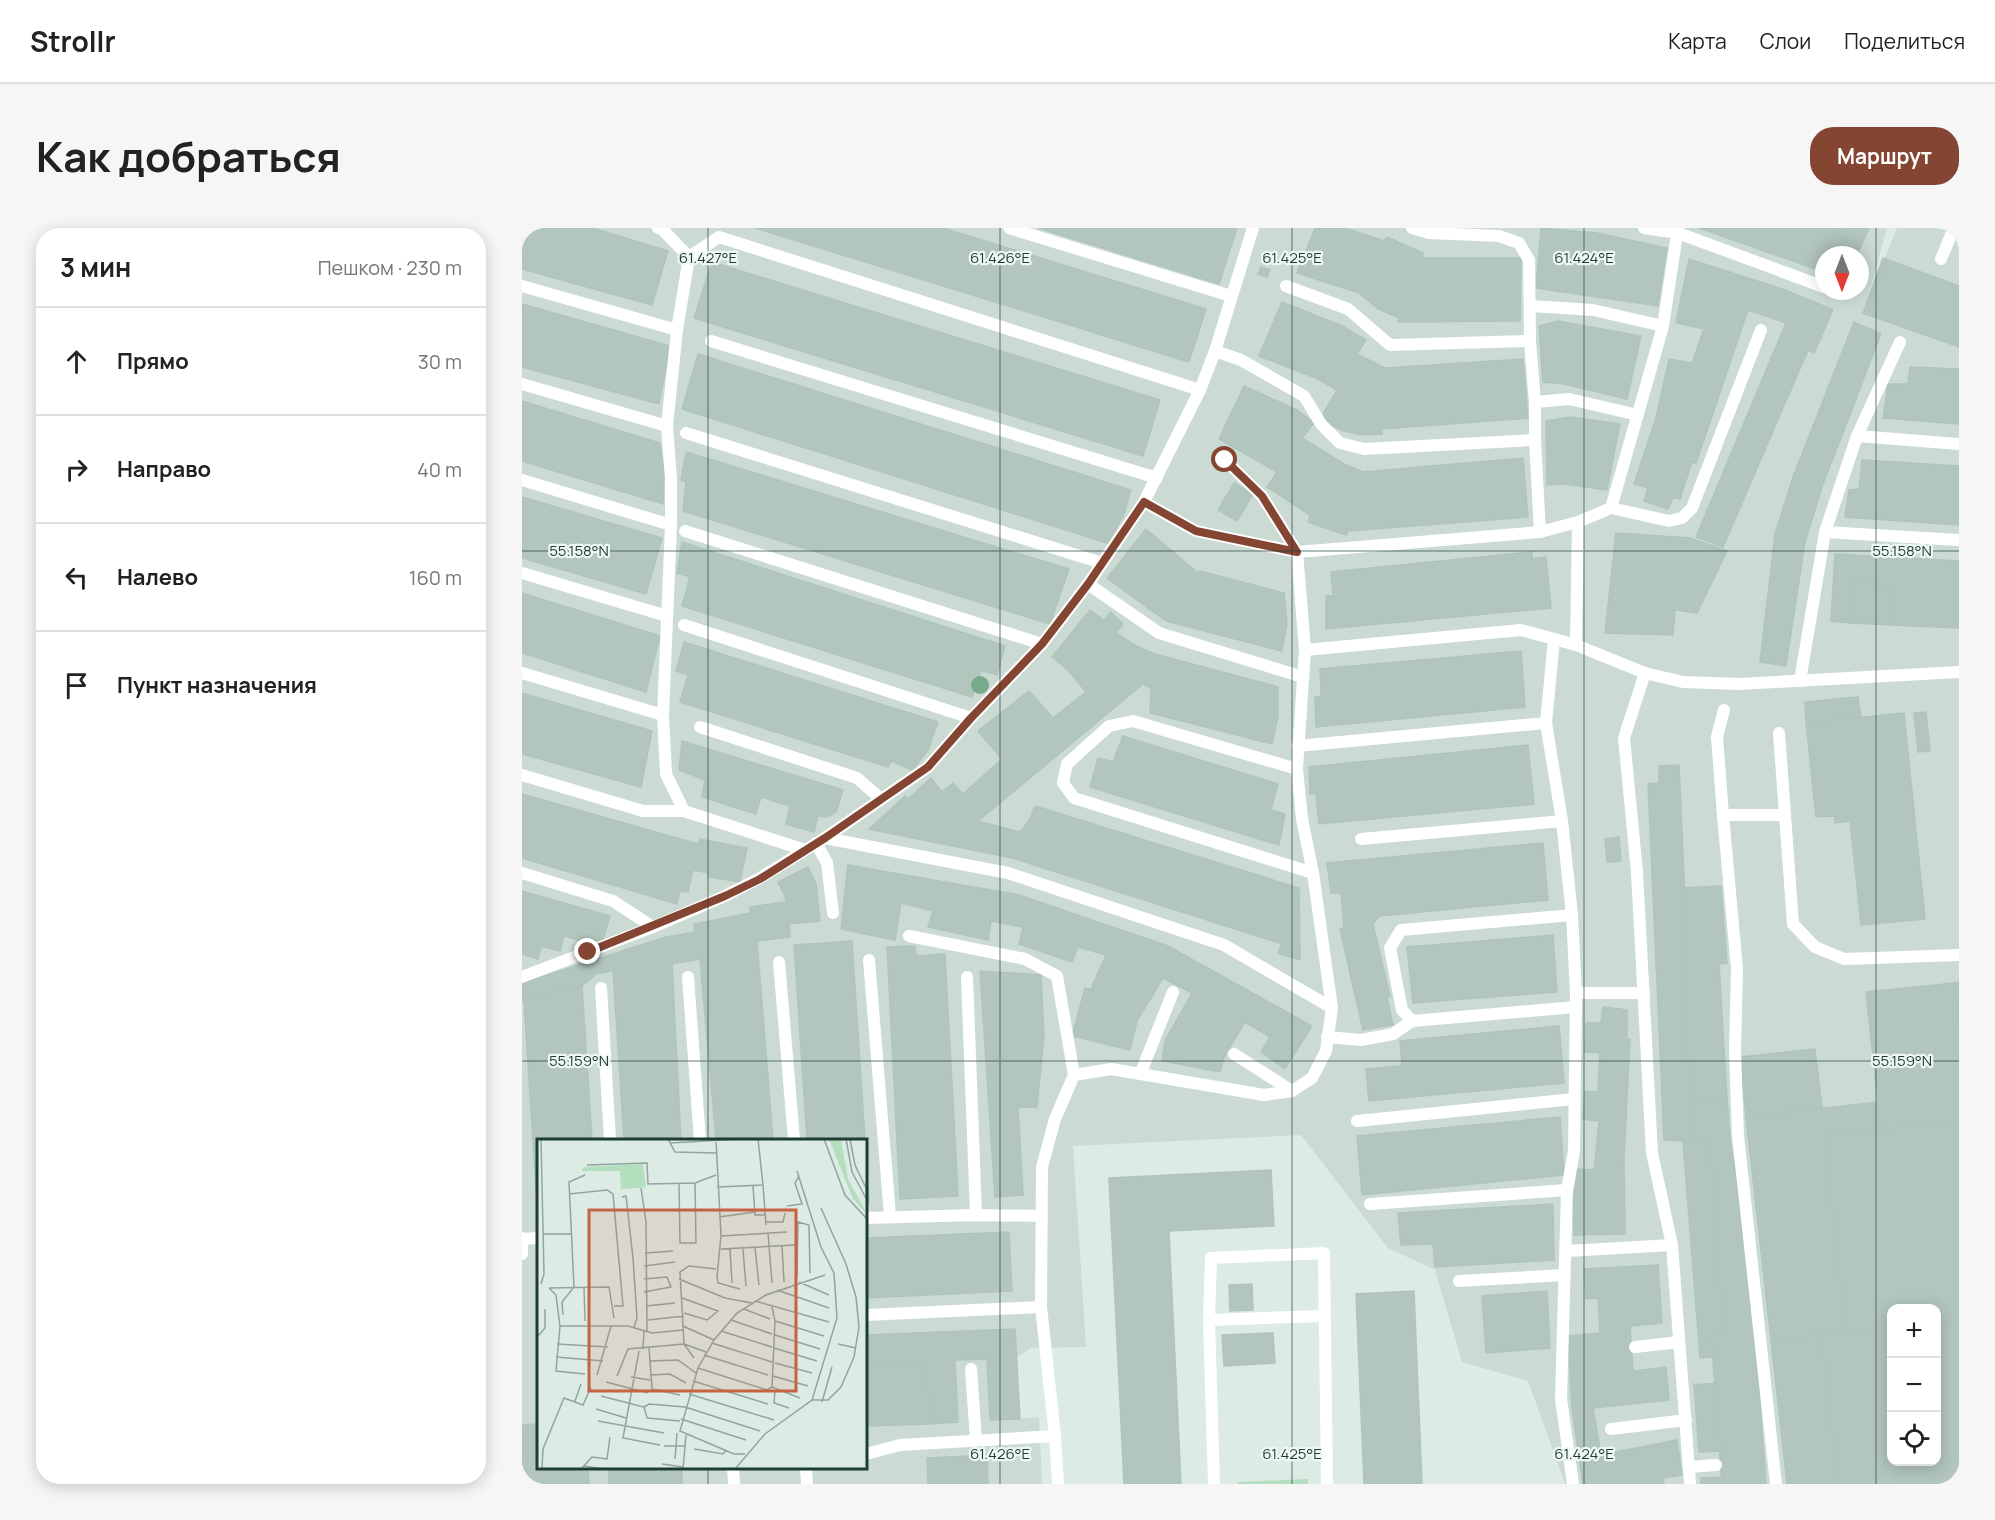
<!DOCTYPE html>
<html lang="ru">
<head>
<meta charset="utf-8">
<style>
  body { margin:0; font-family:Manrope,sans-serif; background:#f6f6f6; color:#222 }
  .controls { position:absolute; right:18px; bottom:18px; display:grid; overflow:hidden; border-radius:12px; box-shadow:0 3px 15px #0003 }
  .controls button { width:54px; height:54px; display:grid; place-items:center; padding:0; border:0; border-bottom:2px solid #e0e0e0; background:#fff; color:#222; font:30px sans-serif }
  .compass { position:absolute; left:1293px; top:18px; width:54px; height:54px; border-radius:50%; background:#fff; box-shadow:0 3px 15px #0003; rotate:180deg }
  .stop { position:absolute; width:18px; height:18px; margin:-14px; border:4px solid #854533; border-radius:50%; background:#fff }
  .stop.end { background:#854533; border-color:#fff; box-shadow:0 2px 6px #0008 }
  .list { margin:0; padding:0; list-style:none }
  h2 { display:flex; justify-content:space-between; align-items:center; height:78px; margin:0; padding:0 24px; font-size:26px }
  h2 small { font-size:20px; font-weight:400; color:#767676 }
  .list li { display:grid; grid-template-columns:39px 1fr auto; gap:18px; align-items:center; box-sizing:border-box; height:108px; padding:0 24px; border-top:2px solid #e0e0e0 }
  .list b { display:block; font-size:22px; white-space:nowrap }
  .list em { font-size:20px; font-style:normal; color:#767676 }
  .icon { flex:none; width:33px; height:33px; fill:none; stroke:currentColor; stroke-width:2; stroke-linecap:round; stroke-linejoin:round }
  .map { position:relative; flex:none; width:1437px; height:1256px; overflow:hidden; border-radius:24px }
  header { display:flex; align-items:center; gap:36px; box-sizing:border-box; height:84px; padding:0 30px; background:#fff; border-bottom:2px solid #e0e0e0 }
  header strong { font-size:28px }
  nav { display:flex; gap:33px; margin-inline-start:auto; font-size:21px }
  .intro { display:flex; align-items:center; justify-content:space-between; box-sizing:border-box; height:144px; padding:0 36px }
  h1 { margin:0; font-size:42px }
  .button { padding:15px 27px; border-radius:24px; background:#854533; color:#fff; font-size:21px; font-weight:700 }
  main { display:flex; gap:36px; padding:0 36px }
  aside { flex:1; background:#fff; border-radius:24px; box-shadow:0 3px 15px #0003 }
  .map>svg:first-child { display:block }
  .built { fill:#cbdbd3; fill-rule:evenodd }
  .green { fill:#b3dfbe }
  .building { fill:#b2c6bd; stroke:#afc5bc; stroke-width:1.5 }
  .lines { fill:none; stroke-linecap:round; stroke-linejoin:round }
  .service { stroke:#fff; stroke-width:12 }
  .tree { fill:#77ab8b }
  .route { stroke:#854533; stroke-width:8 }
  .ticks { fill:none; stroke:#1d3c33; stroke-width:1.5; stroke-opacity:0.45 }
  .inset-road { fill:none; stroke:#90a59e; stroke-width:1.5 }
  .view { fill:#c66342; fill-opacity:0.15; stroke:#c66342; stroke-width:3 }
  .inset-edge { fill:none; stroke:#1d3c33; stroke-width:3 }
  .ticks-label { font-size:15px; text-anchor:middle; fill:#1d3c33; stroke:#eef7f2; stroke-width:4.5; stroke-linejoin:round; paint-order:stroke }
</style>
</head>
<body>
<header>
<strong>Strollr</strong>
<nav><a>Карта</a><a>Слои</a><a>Поделиться</a></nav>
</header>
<div class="intro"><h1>Как добраться</h1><a class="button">Маршрут</a></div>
<main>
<aside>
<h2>3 мин<small>Пешком · 230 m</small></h2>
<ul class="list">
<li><svg class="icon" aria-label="ahead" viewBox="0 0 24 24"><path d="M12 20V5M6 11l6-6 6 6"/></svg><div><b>Прямо</b></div><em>30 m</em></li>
<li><svg class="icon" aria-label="right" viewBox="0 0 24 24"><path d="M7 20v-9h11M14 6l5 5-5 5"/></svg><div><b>Направо</b></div><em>40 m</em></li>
<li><svg class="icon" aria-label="left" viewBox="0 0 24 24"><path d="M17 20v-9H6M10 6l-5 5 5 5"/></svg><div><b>Налево</b></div><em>160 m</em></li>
<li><svg class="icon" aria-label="arrive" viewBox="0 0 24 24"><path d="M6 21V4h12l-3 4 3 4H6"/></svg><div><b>Пункт назначения</b></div></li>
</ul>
</aside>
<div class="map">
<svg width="1437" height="1256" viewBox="0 0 1437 1256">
  <rect width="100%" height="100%" fill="#ddebe5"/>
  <!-- built -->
  <path class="built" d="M0,0H1365L1345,73L1375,0H1437V1256H1043L1006,1153L940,1134L913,1042L866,1020L779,907L551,918L564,1119L509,1120L494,1130L498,1191L517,1189L520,1256H0ZM1302,27H1338V63H1302ZM16,912H344V1240H16ZM1370,1080H1414V1234H1370Z"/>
  <!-- green -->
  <path class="green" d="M786,1251V1256H716V1254Z"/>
  <!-- building -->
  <g class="building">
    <path d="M0,0H71L146,23L130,77L0,41Z"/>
    <path d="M233,0H421L684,81L667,134Z"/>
    <path d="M516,0H715L697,56Z"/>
    <path d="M793,0H823L862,13L865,9L901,25L900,30H999L998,93L876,94L877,90L855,80L837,65L775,45Z"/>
    <path d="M1019,0L1075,5L1145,20L1136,78L1014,60Z"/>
    <path d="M1177,0H1347L1335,27H1302V44Z"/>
    <path d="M1361,30L1437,58V119L1341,85Z"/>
    <path d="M1167,31L1263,62L1311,82L1292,125L1286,122L1201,319L1174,309L1264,95L1226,82L1174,235L1170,234L1158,271L1151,269L1146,281L1122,273L1126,260L1112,256L1134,190L1147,131L1170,135L1182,101L1154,95Z"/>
    <path d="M190,34L638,172L621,228L172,90Z"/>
    <path d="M739,39L748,42L745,49L736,46Z"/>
    <path d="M760,74L820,98L844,112L835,126L863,140L1001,131L1006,190L860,201V206L841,207L822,203L807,196L801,186L815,162L796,151L737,128Z"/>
    <path d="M0,76L148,118L137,176L0,139Z"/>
    <path d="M1036,93L1119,108L1105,171L1042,156L1021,154L1017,98Z"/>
    <path d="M1332,94L1359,106L1300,259L1283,314L1264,438L1238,434L1253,306L1271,249Z"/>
    <path d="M176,126L609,262L601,289L585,315L160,181Z"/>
    <path d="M1388,139L1437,141V196L1361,190L1366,156H1386Z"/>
    <path d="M722,158L775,182L792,195L780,210L822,236L841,244L1001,230L1006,289L826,303L824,307L786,294L788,287L745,259L755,244L697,211Z"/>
    <path d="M0,173L138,215L142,245L141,276L0,233Z"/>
    <path d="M1048,189L1098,196L1085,262L1042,256L1025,257L1024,193Z"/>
    <path d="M164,224L547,341L528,396L161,283L164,254L159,252Z"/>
    <path d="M1340,232L1437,238V297L1323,289L1327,262L1337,261Z"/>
    <path d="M712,255L731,266L715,293L696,282Z"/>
    <path d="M0,269L140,310L124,366L0,330Z"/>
    <path d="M624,301L676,345L678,343L762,365L765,396L760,423L644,393L585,350Z"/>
    <path d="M1094,305L1168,310L1205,323L1175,385L1153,382L1151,407L1083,405Z"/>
    <path d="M160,314L483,418L475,447L459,442L450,469L160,378L168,349L155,345Z"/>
    <path d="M1010,324V331L1024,329L1029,380L804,401V368H811L809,344Z"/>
    <path d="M1313,326L1437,333V400L1370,397L1372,357L1330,355L1328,395L1309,393Z"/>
    <path d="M1330,355L1372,357L1370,397L1328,395Z"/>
    <path d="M0,365L138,408L124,464L0,425Z"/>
    <path d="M568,382L582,392L589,384L601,396L594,405L614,418L633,426L756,459V488L750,516L628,485L629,460L621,456L456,593L498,604L507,593L513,578L777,660L778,732L756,725L760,716L490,630L347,601L383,568L386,571L409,550L420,564L431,555L441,566L480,531L456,503L507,463L531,490L564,464L547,443L530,429Z"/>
    <path d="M162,414L416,494L406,522L391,542L369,533L366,539L158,474L166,447L154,443Z"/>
    <path d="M999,423L1003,479L794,499L793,469L799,468L798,441Z"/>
    <path d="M0,465L130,503L119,559L0,526Z"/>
    <path d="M1336,469L1339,489L1284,494L1283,474Z"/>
    <path d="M1404,484L1408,523L1396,524L1392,485Z"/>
    <path d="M1382,485L1403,691L1339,697L1328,593L1313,595V588L1294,589L1284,495Z"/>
    <path d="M601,508L756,556L749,582L763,586L757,617L568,559L576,530L591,534Z"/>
    <path d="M160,513L321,562L314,584L305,589L296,588L292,604L264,596L268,578L239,569L234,586L180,569L183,552L157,542Z"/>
    <path d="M1006,517L1012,576L797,596L794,566H788L787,539Z"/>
    <path d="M1157,537L1166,736H1161L1171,912L1188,911L1201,1105L1189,1106L1191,1129L1178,1130L1161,913L1142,912L1126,556L1137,555V538Z"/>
    <path d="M0,566L176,616L178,611L225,620L218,654L186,649L187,645L171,642L166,664L158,663L155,676L0,630Z"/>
    <path d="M1097,609L1099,633L1085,634L1083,611Z"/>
    <path d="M1021,615L1026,672L858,688L851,696L868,768L865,769L871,797L841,802L818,701L822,700L819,665H809L805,635Z"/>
    <path d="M326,637L497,667L646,718L790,798L763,841L739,824L748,809L723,794L702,829L698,844L640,833L643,813L670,765L641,750L615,793L608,822L550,808L563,760L569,761L584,727L556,719L550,734L497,716L501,699L469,693L466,712L406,699L411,683L379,675L373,712L319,701Z"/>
    <path d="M286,639L294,656L298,693L267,696L268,709L235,713L251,912H194L178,731L150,736L159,912H102L91,743L74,746L60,758L35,763L0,773V755L144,709L173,704L172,696L228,685V679L264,674L263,668L256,654Z"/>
    <path d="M1199,658L1205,735L1197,736L1205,871L1168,872L1161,736H1166L1162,660Z"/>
    <path d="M0,663L88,688L81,712L60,713L42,708L38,723L19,718L16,731L0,726Z"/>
    <path d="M1031,707L1035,764L891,775L885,719Z"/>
    <path d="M330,713L343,912H285L272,717Z"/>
    <path d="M393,718L394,728L423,726L436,968L378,971L365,719Z"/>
    <path d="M458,743L519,747L522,806L515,879H496L501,967L473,969Z"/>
    <path d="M1437,754V801L1432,755Z"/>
    <path d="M1432,755L1437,801V893L1359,902L1344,764Z"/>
    <path d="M60,758L70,912H16V992L2,773L35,763Z"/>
    <path d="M1081,779L1105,782V812L1108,811L1102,931L1103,1006L1052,1007L1051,973L1056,941L1072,942L1077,893L1061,891L1063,863L1076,864L1078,825L1063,824L1064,795H1079Z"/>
    <path d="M1037,798L1042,855L847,873L844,841L880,838L878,813Z"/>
    <path d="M1293,821L1300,880L1224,889L1218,829Z"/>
    <path d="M1205,871L1208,909L1229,1054L1244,1256H1200L1189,1106L1201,1105L1188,911L1171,912L1168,872Z"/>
    <path d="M1356,874L1359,902L1302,908L1324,1104L1249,1112L1224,889Z"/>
    <path d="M1038,889L1042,947L840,967L835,908Z"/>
    <path d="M1437,893V1092L1414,1094V1080H1370V1099L1324,1104L1302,908Z"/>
    <path d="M344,926L347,974H344Z"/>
    <path d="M749,942L752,998L647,1003L659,1256H602L587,950Z"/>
    <path d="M1031,976L1032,1032L913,1039L911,1016L879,1017L876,985Z"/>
    <path d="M487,1004L490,1063L344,1070V1010Z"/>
    <path d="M1136,1037L1140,1095L1108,1098L1111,1143L1144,1139L1147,1172L1071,1180L1079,1227L1155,1212L1160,1247L1141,1250L1142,1256H1061L1050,1181L1046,1108L1078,1105L1076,1070L1064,1071L1062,1041Z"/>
    <path d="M730,1056L731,1082L708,1083L707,1057Z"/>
    <path d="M892,1063L900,1256H842L834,1066Z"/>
    <path d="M1025,1063L1028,1120L964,1125L960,1068Z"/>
    <path d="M1437,1092V1256H1316L1299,1107L1370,1099V1234H1414V1094Z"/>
    <path d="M493,1101L498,1191L468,1192L465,1131L433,1132L436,1194L408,1196L404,1133L344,1136V1107Z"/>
    <path d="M751,1105L753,1135L702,1138L700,1107Z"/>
    <path d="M1299,1107L1316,1256H1265L1249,1112Z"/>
    <path d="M404,1133L408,1196L344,1198V1136Z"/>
    <path d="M1194,1155L1199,1223L1177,1224L1172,1157Z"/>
    <path d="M16,1196V1240H66L67,1256H0V1197Z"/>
    <path d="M465,1227L466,1256H406L405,1230Z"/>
    <path d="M87,1240H152V1244L160,1243V1256H87Z"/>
    <path d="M1200,1249V1256H1179V1250Z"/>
  </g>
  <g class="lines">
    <!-- service -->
    <g class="service">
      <path d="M136,0L140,1L167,29"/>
      <path d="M487,0L709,68"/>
      <path d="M890,0L907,5L977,8L997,15L1007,32L1008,113L1013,174V212L1018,304"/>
      <path d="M1122,0L1156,5L1302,59"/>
      <path d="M1419,31L1432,0"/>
      <path d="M0,58L155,102"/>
      <path d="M764,58L826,81L868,117L1008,113"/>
      <path d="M1009,78L1071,82L1141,98"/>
      <path d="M189,113L635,250"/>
      <path d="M693,123L719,132L782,168L799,196L818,215L842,221L1013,212"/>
      <path d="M0,156L145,198"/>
      <path d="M1013,174L1047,171L1116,187"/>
      <path d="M164,205L580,335"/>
      <path d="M1335,208L1437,216"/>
      <path d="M0,252L149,297"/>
      <path d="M622,274L674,303L775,324L1018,304L1056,294L1089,280L1147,293L1160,290L1170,280L1239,102"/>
      <path d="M1089,280L1141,98L1156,0"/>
      <path d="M163,303L520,416"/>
      <path d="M1303,304L1437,312"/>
      <path d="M0,345L145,388"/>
      <path d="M566,356L637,405L781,449"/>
      <path d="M162,397L449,490"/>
      <path d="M1032,411L1024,495L1040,593L1050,687L1054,765L1052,923L1045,962L1039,1171L1051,1256"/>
      <path d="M1054,417L1056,294"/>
      <path d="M783,422L999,402L1054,417L1123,445L1161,454L1217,456L1437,444"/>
      <path d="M0,445L141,487"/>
      <path d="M1123,445L1102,510L1115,644L1130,925L1150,1017L1168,1256"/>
      <path d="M1278,453L1303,304L1335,208L1378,114"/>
      <path d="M178,499L335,550L359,571"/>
      <path d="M1257,505L1271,696L1293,719L1322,731L1437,727"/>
      <path d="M775,518L1024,495"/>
      <path d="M775,541L611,493L587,498L545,536L541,555L552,570L791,645"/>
      <path d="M0,547L121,583H162L283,622"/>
      <path d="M162,583L144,546L141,487L149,297V251L145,198L155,102L167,29L197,9L678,162"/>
      <path d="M1201,587L1195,509L1202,482"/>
      <path d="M303,610L486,645L702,717L810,780"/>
      <path d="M839,611L1040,593"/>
      <path d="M294,615L305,635L311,685"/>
      <path d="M0,645L91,673L131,699"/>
      <path d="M1050,687L879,702L868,720L880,782L890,793L1054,779"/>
      <path d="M387,708L503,731L535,748L552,847L533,891L520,939L519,1079L533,1208L536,1256"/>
      <path d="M347,732L368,988"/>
      <path d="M257,734L272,912"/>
      <path d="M0,749L131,699L203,668L238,650L303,610L406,539L449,490L520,416L566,356L622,274L678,162L693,123L731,0"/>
      <path d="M166,749L178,912"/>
      <path d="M445,749L454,987"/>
      <path d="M79,760L88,912"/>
      <path d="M1054,765H1122"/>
      <path d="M805,809L839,812L871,806L890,793"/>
      <path d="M712,826L770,863"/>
      <path d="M619,844L651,764"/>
      <path d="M552,847L589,841L742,867L770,863L790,850L804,823L810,780L791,645L780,591L775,541L783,422L775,324L740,268L703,232"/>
      <path d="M835,893L1052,871"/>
      <path d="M848,976L1045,962"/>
      <path d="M344,990L454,987L520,988"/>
      <path d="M0,1010V1026"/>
      <path d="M0,1011L16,1010"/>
      <path d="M1045,1023L1150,1017"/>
      <path d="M937,1053L1042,1047"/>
      <path d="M344,1087L519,1079"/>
      <path d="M687,1092L801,1088"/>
      <path d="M1113,1119L1157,1114"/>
      <path d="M449,1141L454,1212"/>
      <path d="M1089,1201L1164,1192"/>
      <path d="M344,1226L378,1217L533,1208"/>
      <path d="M1167,1239L1194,1237"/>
      <path d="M211,1240L212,1256"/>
      <path d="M284,1240L285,1256"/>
      <path d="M692,1256L687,1092L689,1030L802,1025L805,1256"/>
      <path d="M1254,1256L1216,908L1213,823L1215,741L1201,587H1263"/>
    </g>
  </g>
  <!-- trees -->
  <circle class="tree" cx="458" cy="457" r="9"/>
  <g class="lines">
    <!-- route -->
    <path class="route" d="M66,724L203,668L238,651L303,610L406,539L449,490L520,416L566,356L622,274L674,303L775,324L740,268L703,232"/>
  </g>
  <!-- ticks -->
  <path class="ticks" d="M186,0V912M478,0V1256M770,0V1256M1062,0V1256M1354,0V1256M0,323H1437M0,833H1437M186,1240V1256"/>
  <!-- overview -->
  <g transform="translate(15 911)">
    <rect width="330" height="330" fill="#ddebe5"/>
    <path d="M292,0H304L311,40L330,75L316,60ZM106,25L109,48L84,50L83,32H45L46,28Z" fill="#b3dfbe"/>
    <path class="inset-road" d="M4,0L7,135L4,145M131,0L138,13L179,14M179,0L184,97L180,137L181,144L203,150M287,0L308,56L330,80M309,0L315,33L330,61M313,0L318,26L330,51M133,4L203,0M50,26L110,24L111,45L158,44L179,36M142,44L143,104H159L158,44M226,46L229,86M216,47L218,76H228M180,48L226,46L221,0M104,49L109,83L110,193M32,55L70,51L76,55L86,167H77M85,58L89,57L96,119L100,179L97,188M250,67L265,65L258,44L262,37M182,78L218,73M229,83H246L248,74M231,94L235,144M7,95H34M184,97L250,93M245,107L247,143M218,109L222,146M184,110L259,106M193,110L195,144M206,110L209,147M108,114L136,112M107,127L138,123M260,138L261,83L272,86L273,134M107,140L130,138L134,148L107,153M142,140L188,159L215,164M262,143L292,156M47,148L48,182M12,149L19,156L23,187L19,232L48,235M12,149L72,148L77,179M240,151L292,169M145,159L181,172L170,181L147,174M218,162L292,183M109,167L138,164M207,170L233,180M26,176L25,163L37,148L32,43L48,36M111,181L147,177M194,181L235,195M238,182L287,197M23,187H91L115,194L146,191M146,187L177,201M184,192L235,208M238,196L283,210M0,198L8,189V170M175,204L235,223M20,205L71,208M301,205L319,209M112,208L115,250L143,256M237,209L280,222M106,210L107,192M102,212L86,299L123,306M167,216L231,236M19,218L66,222M157,219L147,205L143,133L152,127L179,130M113,222L141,221L159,234M238,224L275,234M161,229L230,251L235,248L238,182L235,168M60,236L74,187M113,236L133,235L149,244M80,237L91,210L147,205L169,213M236,237L271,247M94,238L113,241M156,242L231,265M69,243L111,254M235,248L263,259M238,252L237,264L252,269M152,255L237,281M64,257L107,268L110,279L143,282M275,261H291L304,248L317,218L322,188L319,158L309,125L284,69M38,262L44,245M285,263L295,228M107,268L112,265L148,268L223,292M59,270L89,279M144,280L209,301M61,282L127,294M127,307H149M157,310L186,315L189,311M208,315H197L143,292L161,229L177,201L200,174L229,156L288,136M138,320L140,294M125,325L146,328M47,327L68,330M5,330L6,310L27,259L46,266L54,248M44,330L55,318L70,320L73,298M146,330L149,296M198,330L228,295L275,261L300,179L297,134L284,108L260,32"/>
    <path class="view" d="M52,71H259V252H52Z"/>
    <rect width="330" height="330" class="inset-edge"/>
  </g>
  <g class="ticks-label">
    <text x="186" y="35">61.427°E</text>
    <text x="478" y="35">61.426°E</text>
    <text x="770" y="35">61.425°E</text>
    <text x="1062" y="35">61.424°E</text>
    <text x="1380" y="328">55.158°N</text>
    <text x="57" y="328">55.158°N</text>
    <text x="1380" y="838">55.159°N</text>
    <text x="57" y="838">55.159°N</text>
    <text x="478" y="1231">61.426°E</text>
    <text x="770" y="1231">61.425°E</text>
    <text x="1062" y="1231">61.424°E</text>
  </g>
</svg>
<div class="controls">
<button>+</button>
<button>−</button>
<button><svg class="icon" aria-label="locate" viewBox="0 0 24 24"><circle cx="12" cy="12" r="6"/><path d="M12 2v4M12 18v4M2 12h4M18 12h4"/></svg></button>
</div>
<svg class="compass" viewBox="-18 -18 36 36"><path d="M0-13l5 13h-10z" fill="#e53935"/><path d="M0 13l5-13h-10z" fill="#767676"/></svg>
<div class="stop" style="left:703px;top:232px"></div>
<div class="stop end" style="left:66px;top:724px"></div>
</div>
</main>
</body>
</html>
